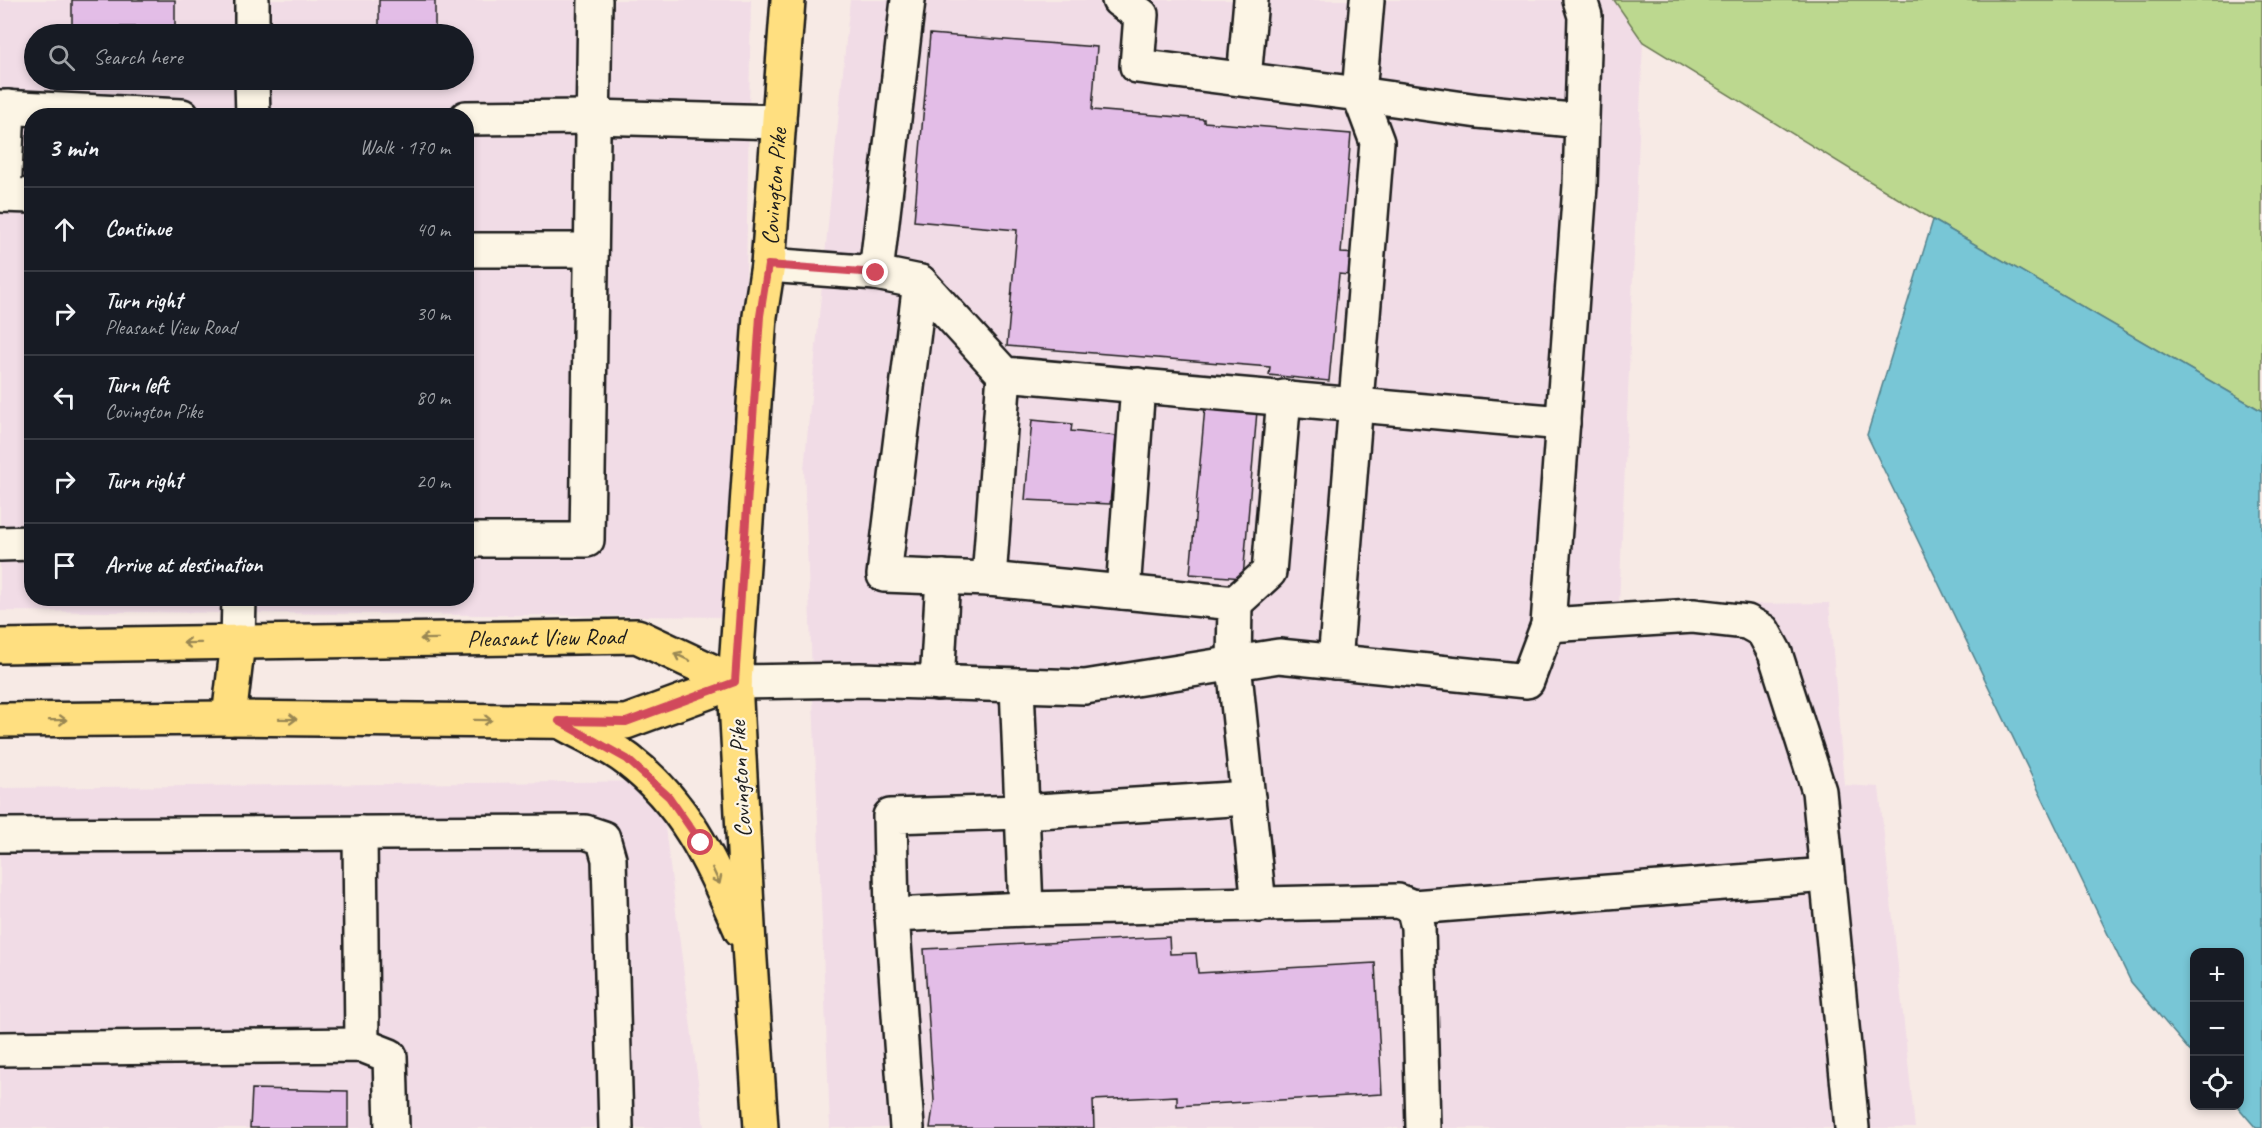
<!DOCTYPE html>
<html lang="en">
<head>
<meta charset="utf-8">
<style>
  body { margin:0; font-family:Caveat,sans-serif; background:#242831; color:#f1f3f6 }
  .controls { position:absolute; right:18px; bottom:18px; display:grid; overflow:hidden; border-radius:12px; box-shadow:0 3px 9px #0003 }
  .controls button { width:54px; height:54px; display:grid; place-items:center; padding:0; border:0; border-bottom:2px solid #363941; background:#171b24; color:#f1f3f6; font:30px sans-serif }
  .stop { position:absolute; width:18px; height:18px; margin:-14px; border:4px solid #d1495b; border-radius:50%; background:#fff }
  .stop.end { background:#d1495b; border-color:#fff; box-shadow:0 2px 6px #0008 }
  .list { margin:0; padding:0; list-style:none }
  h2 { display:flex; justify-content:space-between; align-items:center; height:78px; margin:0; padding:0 24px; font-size:26px }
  h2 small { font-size:20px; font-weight:400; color:#9ea1a6 }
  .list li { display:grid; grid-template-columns:39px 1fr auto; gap:18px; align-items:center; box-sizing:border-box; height:84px; padding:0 24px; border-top:2px solid #363941 }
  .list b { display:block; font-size:22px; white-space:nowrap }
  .list p { margin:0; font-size:20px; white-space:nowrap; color:#9ea1a6 }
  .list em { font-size:20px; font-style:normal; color:#9ea1a6 }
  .icon { flex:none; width:33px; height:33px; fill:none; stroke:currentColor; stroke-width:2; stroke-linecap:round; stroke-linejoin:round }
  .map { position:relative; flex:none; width:2262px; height:1128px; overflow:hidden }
  .search { position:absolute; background:#171b24; box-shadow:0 3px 9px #0003; left:24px; top:24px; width:450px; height:66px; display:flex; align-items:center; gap:15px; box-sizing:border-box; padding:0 21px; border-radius:33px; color:#9ea1a6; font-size:22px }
  .panel { position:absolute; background:#171b24; box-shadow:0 3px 9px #0003; left:24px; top:108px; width:450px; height:498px; border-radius:24px }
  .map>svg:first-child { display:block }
  .built { fill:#f1dce6; fill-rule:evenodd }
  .green { fill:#bcd88f; stroke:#6c7a56; stroke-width:1.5 }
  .water { fill:#78c6d6; stroke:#53828c; stroke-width:1.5 }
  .building { fill:#e3bde7; stroke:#1c1c1c; stroke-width:1.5 }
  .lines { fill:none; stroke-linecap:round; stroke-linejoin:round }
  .minor-casing { stroke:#1c1c1c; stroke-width:38 }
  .major-casing { stroke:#1c1c1c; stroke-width:38 }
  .minor { stroke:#fcf5e5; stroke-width:33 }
  .major { stroke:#ffdf80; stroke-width:33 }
  .oneway { stroke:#998753 }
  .route { stroke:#d1495b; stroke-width:8 }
  .labels { text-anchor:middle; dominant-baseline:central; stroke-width:4.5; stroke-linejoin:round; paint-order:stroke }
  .street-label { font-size:24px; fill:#1c1c1c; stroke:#fcf5e5 }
</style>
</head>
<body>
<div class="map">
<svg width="2262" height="1128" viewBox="0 0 2262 1128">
  <rect width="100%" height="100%" fill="#f7eae5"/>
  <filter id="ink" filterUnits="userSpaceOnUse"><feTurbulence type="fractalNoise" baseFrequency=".0167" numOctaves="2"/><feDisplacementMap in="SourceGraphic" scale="12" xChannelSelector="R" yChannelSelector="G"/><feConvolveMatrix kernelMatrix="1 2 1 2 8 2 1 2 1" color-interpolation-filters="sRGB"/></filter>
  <g filter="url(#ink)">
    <!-- built -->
    <g class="built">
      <path d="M0,0H751L740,617L0,611ZM34,34H464V80H34ZM32,116H466V598H32Z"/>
      <path d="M850,0H1614L1643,42L1619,606L1829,603L1844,785L1879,787L1915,1128H830L804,469Z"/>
      <path d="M659,781L704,1128H0V788Z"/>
    </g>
    <!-- green -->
    <path class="green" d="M1614,0H2262V411L1933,220L1643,42Z"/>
    <!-- water -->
    <path class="water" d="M1933,220L2262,411V1128H2256L2237,1106H2240V952H2194V1056L2131,982L1867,435Z"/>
    <!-- building -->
    <g class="building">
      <rect x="72" y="0" width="103" height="27"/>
      <rect x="379" y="0" width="56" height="34"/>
      <path d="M930,34L1097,47L1092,110L1204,119V122L1351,134L1341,253L1360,254L1359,276L1339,274L1329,381L1269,375L1270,367L1007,346L1017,230L914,221Z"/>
      <path d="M1205,407L1257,411L1243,578L1190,574Z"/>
      <path d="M1032,420L1072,424L1071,431L1116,436L1110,504L1025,500Z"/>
      <path d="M1169,937L1170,954L1196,953L1198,973L1375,963L1382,1094L1177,1106V1096L1093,1100L1094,1128H930L934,1101L924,949Z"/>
      <path d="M252,1089L348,1091V1128H250Z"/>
    </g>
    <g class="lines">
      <defs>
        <g id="minor">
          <path d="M252,0V34"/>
          <path d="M1119,0L1141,15L1137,66L1359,94L1367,0"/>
          <path d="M1244,79L1251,0"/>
          <path d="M252,80L253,116"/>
          <path d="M0,107L182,116"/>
          <path d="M466,118L592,117L779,122"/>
          <path d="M0,195L32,196"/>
          <path d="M4,195L8,107"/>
          <path d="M466,250H591"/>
          <path d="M768,265L876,273L908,0"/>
          <path d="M876,273L920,282L884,575L989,579L1235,603L1234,664L1259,905"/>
          <path d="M920,282L1004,374L1563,423"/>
          <path d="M466,540H587L595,0"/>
          <path d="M0,544L32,543"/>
          <path d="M989,579L1004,374"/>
          <path d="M1123,592L1138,385"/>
          <path d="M1235,603L1269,572L1284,397"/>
          <path d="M1548,625L1693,616L1747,622L1763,631L1775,653L1819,791L1852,1128"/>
          <path d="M238,642L239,598"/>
          <path d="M1335,662L1377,142L1359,94L1478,111L1582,121"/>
          <path d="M735,682L860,680L1085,687L1279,656L1527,681L1548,625L1580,186L1585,16L1580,0"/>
          <path d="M937,683L943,577"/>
          <path d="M360,833L362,1045"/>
          <path d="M0,835L585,832L603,838L609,859L616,1128"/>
          <path d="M1413,907L1827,875"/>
          <path d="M1026,909L1398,901L1413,907L1418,927L1423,1128"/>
          <path d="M892,915L890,816L1022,812L1248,798"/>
          <path d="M0,1049L362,1045L390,1056L392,1128"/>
          <path d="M907,1128L892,915L1026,909L1017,686"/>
        </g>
        <g id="major">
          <path id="s1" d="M0,646L637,636L735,682"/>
          <path d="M229,718L238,642"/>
          <path d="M0,720L229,718L626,722L735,682"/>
          <path d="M563,723C584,735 609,745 628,760C688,806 711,863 741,930"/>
          <path id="s2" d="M761,1128L749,945L735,682L760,316L768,265L788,0"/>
        </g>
      </defs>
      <!-- minor casing -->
      <use href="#minor" class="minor-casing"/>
      <!-- major casing -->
      <use href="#major" class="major-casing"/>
      <!-- minor -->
      <use href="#minor" class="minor"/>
      <!-- major -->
      <use href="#major" class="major"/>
    </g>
    <!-- one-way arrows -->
    <defs><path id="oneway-shaft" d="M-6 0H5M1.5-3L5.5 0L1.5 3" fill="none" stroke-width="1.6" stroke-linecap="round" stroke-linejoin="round" transform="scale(1.5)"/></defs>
    <g class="oneway">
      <use href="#oneway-shaft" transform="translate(429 639) rotate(179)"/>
      <use href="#oneway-shaft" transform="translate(192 643) rotate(179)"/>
      <use href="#oneway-shaft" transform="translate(682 657) rotate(-155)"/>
      <use href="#oneway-shaft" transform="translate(288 719) rotate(1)"/>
      <use href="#oneway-shaft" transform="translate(58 720) rotate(-1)"/>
      <use href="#oneway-shaft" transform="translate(483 720) rotate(1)"/>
      <use href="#oneway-shaft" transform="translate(716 876) rotate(65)"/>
    </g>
  </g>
  <g class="lines" filter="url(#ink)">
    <!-- route -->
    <path class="route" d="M701,843L669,797L627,759L559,721L626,722L735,682L760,316L768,265L876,273"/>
  </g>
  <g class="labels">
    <!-- street labels -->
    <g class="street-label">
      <text stroke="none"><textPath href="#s2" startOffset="944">Covington Pike</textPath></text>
      <text stroke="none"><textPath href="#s1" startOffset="546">Pleasant View Road</textPath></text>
      <text transform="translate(740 779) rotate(-93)">Covington Pike</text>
    </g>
  </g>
</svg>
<div class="controls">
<button>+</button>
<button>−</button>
<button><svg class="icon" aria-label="locate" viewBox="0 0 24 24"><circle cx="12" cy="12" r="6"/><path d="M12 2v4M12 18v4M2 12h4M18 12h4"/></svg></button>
</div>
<div class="stop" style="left:701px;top:843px"></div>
<div class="stop end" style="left:876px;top:273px"></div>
<div class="search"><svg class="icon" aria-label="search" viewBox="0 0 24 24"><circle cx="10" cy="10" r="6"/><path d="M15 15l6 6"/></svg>Search here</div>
<section class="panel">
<h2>3 min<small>Walk · 170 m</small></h2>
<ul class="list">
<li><svg class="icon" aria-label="ahead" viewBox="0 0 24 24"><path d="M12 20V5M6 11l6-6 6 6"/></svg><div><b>Continue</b></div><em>40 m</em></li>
<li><svg class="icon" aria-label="right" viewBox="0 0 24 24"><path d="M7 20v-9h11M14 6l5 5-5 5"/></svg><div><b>Turn right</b><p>Pleasant View Road</p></div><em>30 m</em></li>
<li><svg class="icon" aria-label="left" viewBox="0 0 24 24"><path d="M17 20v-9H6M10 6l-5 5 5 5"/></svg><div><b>Turn left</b><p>Covington Pike</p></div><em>80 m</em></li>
<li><svg class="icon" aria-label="right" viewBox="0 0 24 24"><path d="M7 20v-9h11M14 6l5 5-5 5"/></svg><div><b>Turn right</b></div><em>20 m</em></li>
<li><svg class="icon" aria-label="arrive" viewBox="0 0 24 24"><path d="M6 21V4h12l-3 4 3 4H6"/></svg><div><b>Arrive at destination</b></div></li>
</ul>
</section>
</div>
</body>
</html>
